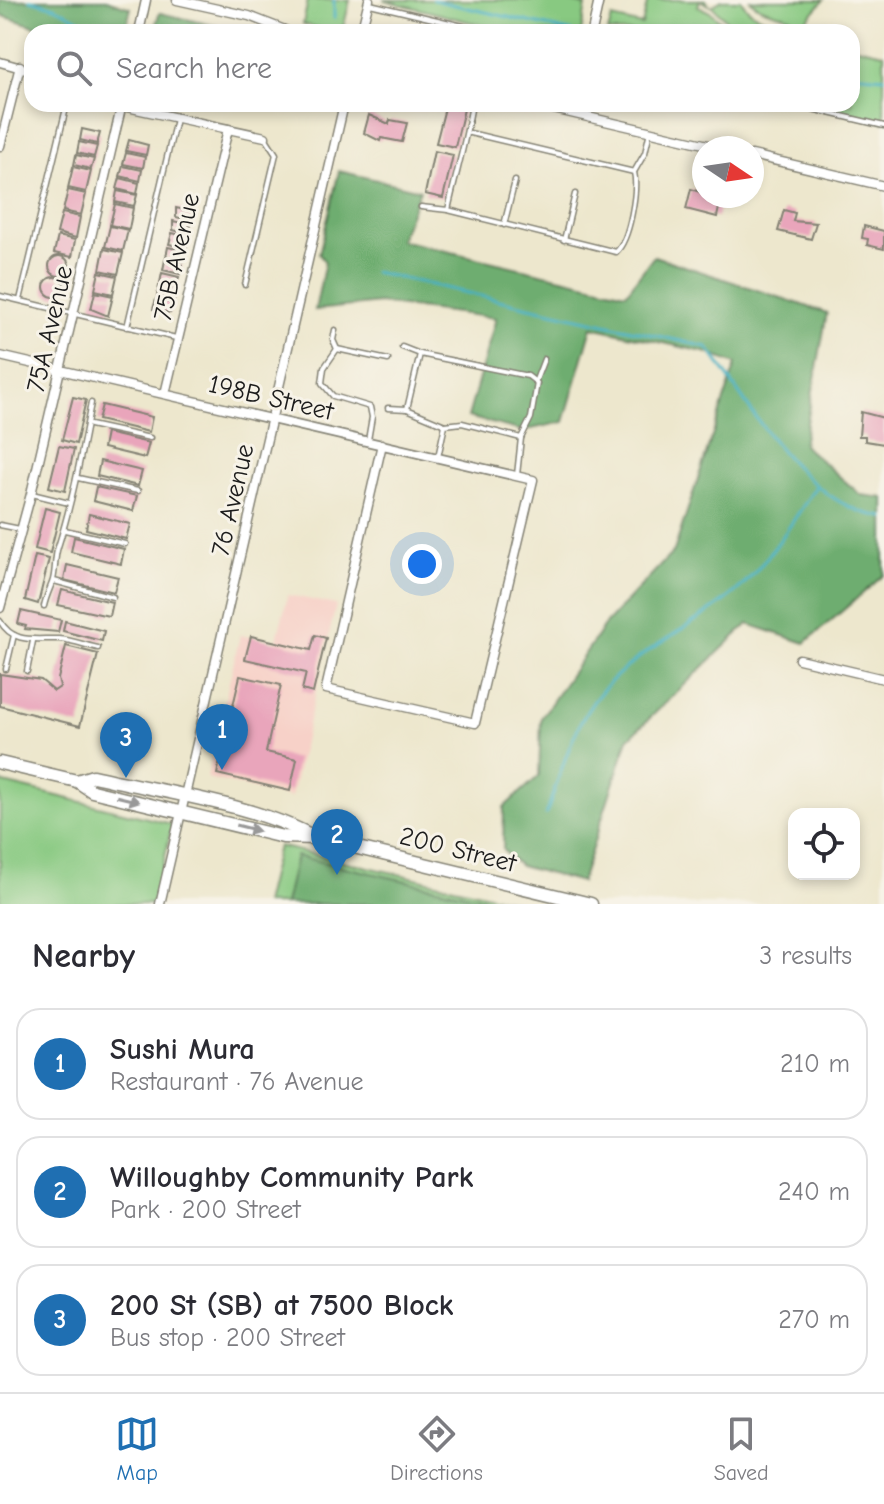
<!DOCTYPE html>
<html lang="en">
<head>
<meta charset="utf-8">
<style>
  body { margin:0; font-family:"Comic Neue",sans-serif; background:#f2f2f3; color:#2b2b33 }
  .controls { position:absolute; right:24px; bottom:24px; display:grid; overflow:hidden; border-radius:16px; box-shadow:0 4px 12px #0003 }
  .controls button { width:72px; height:72px; display:grid; place-items:center; padding:0; border:0; border-bottom:2px solid #e1e1e2; background:#fff; color:#2b2b33; font:40px sans-serif }
  .compass { position:absolute; left:692px; top:136px; width:72px; height:72px; border-radius:50%; background:#fff; box-shadow:0 4px 12px #0003; rotate:103deg }
  .you { position:absolute; left:422px; top:564px; width:28px; height:28px; margin:-20px; border:6px solid #fff; border-radius:50%; background:#1a73e8; box-shadow:0 0 0 12px #1a73e833 }
  .badge { display:grid; place-items:center; width:52px; height:52px; border-radius:50%; background:#1f6fb2; color:#fff; font-size:26px; font-weight:700 }
  .pin { position:absolute; translate:-50% -66px; filter:drop-shadow(0 2px 4px #0008) }
  .pin::after { content:''; position:absolute; top:42px; width:28px; height:24px; background:inherit; clip-path:polygon(0 0,100% 0,50% 100%) }
  .list { margin:0; padding:0; list-style:none }
  h2 { display:flex; justify-content:space-between; align-items:center; height:104px; margin:0; padding:0 32px; font-size:34px }
  h2 small { font-size:26px; font-weight:400; color:#7c7c81 }
  .list li { display:grid; grid-template-columns:52px 1fr auto; gap:24px; align-items:center; box-sizing:border-box; height:112px; margin:0 16px 16px; padding:0 16px; border:2px solid #e1e1e2; border-radius:24px }
  .list b { display:block; font-size:30px; white-space:nowrap }
  .list p { margin:0; font-size:26px; white-space:nowrap; color:#7c7c81 }
  .list em { font-size:26px; font-style:normal; color:#7c7c81 }
  .icon { flex:none; width:44px; height:44px; fill:none; stroke:currentColor; stroke-width:2; stroke-linecap:round; stroke-linejoin:round }
  .map { position:relative; flex:none; width:884px; height:904px; overflow:hidden }
  .search { position:absolute; background:#fff; box-shadow:0 4px 12px #0003; left:24px; right:24px; top:24px; height:88px; display:flex; align-items:center; gap:20px; box-sizing:border-box; padding:0 28px; border-radius:24px; color:#7c7c81; font-size:30px }
  .sheet { height:488px; background:#fff }
  nav { display:flex; justify-content:space-around; align-items:center; box-sizing:border-box; height:112px; border-top:2px solid #e1e1e2; background:#fff; font-size:22px; color:#7c7c81 }
  nav a { display:grid; justify-items:center; gap:4px }
  nav .on { color:#1f6fb2 }
  .map>svg:first-child { display:block }
  .built { fill:#f7d1c8 }
  .green { fill:#88c981; stroke:#52724e; stroke-width:2 }
  .forest { fill:#6ead6f; stroke:#456446; stroke-width:2 }
  .lines { fill:none; stroke-linecap:round; stroke-linejoin:round }
  .stream { stroke:#44b0c2; stroke-width:3 }
  .building { fill:#e9a5bb }
  .lane-casing { stroke:#848274; stroke-width:7 }
  .street-casing { stroke:#848274; stroke-width:11 }
  .primary-casing { stroke:#848274; stroke-width:15 }
  .lane { stroke:#fff; stroke-width:4 }
  .street { stroke:#fff; stroke-width:8 }
  .primary { stroke:#fff; stroke-width:12 }
  .oneway { fill:#999 }
  .labels { text-anchor:middle; dominant-baseline:central; stroke-width:6; stroke-linejoin:round; paint-order:stroke }
  .street-label { font-size:26px; fill:#1c1c1c; stroke:#f7f3e8 }
</style>
</head>
<body>
<div class="map">
<svg width="884" height="904" viewBox="0 0 884 904">
  <rect width="100%" height="100%" fill="#f7f3e8"/>
  <filter id="ink" filterUnits="userSpaceOnUse"><feTurbulence type="fractalNoise" baseFrequency=".0125" numOctaves="2"/><feDisplacementMap in="SourceGraphic" scale="16" xChannelSelector="R" yChannelSelector="G"/><feConvolveMatrix kernelMatrix="1 2 1 2 8 2 1 2 1" color-interpolation-filters="sRGB"/></filter>
  <filter id="wash" filterUnits="userSpaceOnUse"><feTurbulence type="fractalNoise" baseFrequency=".006" numOctaves="4" result="noise"/><feDisplacementMap in="SourceGraphic" scale="32" xChannelSelector="R" yChannelSelector="G"/><feGaussianBlur stdDeviation="1.8" result="paint"/><feColorMatrix in="noise" values="0 0 0 0 0 0 0 0 0 0 0 0 0 0 0 0 0 1.4 0 .05"/><feComposite in="paint" operator="in"/></filter>
  <g filter="url(#wash)">
    <rect width="100%" height="100%" fill="#ede7cd"/>
    <!-- built -->
    <path class="built" d="M288,595L336,605L291,797L207,778L240,635L276,643Z"/>
    <!-- green -->
    <g class="green">
      <path d="M308,0H350L344,25L334,32L303,24Z"/>
      <path d="M384,0H561L586,6L581,32H509Z"/>
      <path d="M648,0H706L709,5L700,0L698,6L712,13L731,32H608L612,18L642,25Z"/>
      <path d="M722,0H741C748,15 785,31 800,28L798,32H738L712,6Z"/>
      <path d="M750,0H824L801,26C788,10 763,15 750,0Z"/>
      <path d="M852,46L884,53V122L809,104H852Z"/>
      <path d="M0,782L172,824L155,904H0Z"/>
      <path d="M278,846L527,904H264Z"/>
    </g>
    <!-- forest -->
    <g class="forest">
      <path d="M0,0H106L131,8L125,32H53L0,15Z"/>
      <path d="M160,12V13L242,32H153Z"/>
      <path d="M339,171L420,190L400,240L626,293L654,256L827,313L803,445L861,495L884,498V575L805,643L748,624L628,739L581,882L520,866L503,850L504,807L539,776L541,718L606,623L674,551L736,364L704,352L592,327L564,422L522,431L468,417L496,318L379,303L315,310L325,262L319,254Z"/>
      <path d="M296,856L508,904H285Z"/>
    </g>
    <g class="lines">
      <!-- stream -->
      <g class="stream">
        <path d="M30,0L55,7L92,26L124,27"/>
        <path d="M433,0L573,32"/>
        <path d="M334,18V0"/>
        <path d="M852,74L884,77"/>
        <path d="M374,272L707,347C752,408 803,507 884,517"/>
        <path d="M546,814C561,774 572,725 601,692C637,650 687,631 729,597C760,574 795,519 816,486"/>
      </g>
    </g>
    <g id="blocks">
      <!-- building -->
      <g class="building">
        <path d="M446,104L465,105L455,147L436,143Z"/>
        <path d="M369,115L389,124L390,120L407,123L402,142L381,138L380,141L364,133Z"/>
        <path d="M82,129L100,133L97,144L80,140Z"/>
        <path d="M129,140L148,145L146,155L126,151Z"/>
        <path d="M79,142L97,146L94,157L77,153Z"/>
        <path d="M434,151L453,155L443,198L425,194Z"/>
        <path d="M126,153L145,157L143,168L123,164Z"/>
        <path d="M76,155L94,159L91,169L74,165Z"/>
        <path d="M123,166L142,170L140,181L120,176Z"/>
        <path d="M73,167L91,171L86,192L68,188Z"/>
        <path d="M120,178L139,183L137,194L117,189Z"/>
        <path d="M691,189L721,199L717,217L686,209Z"/>
        <path d="M68,190L86,194L81,215L63,211Z"/>
        <path d="M117,191L137,195L134,206L115,202Z"/>
        <path d="M115,204L133,208L129,229L110,225Z"/>
        <path d="M176,208L194,212L192,221L176,217Z"/>
        <path d="M784,210L795,213L793,221L816,223L811,239L778,231Z"/>
        <path d="M62,213L80,217L76,238L57,233Z"/>
        <path d="M173,221L191,225L188,234L173,230Z"/>
        <path d="M110,226L128,230L123,251L105,247Z"/>
        <path d="M864,226L884,231V249L867,245L868,239L862,238Z"/>
        <path d="M172,233L189,237L186,248L169,244Z"/>
        <path d="M58,236L75,240L72,257L54,253Z"/>
        <path d="M168,247L185,251L183,261L166,257Z"/>
        <path d="M104,249L123,253L118,274L100,270Z"/>
        <circle cx="59" cy="266" r="10"/>
        <path d="M165,260L182,264L180,274L163,270Z"/>
        <path d="M99,272L117,276L113,294L95,290Z"/>
        <path d="M162,273L179,277L176,287L160,283Z"/>
        <circle cx="54" cy="287" r="10"/>
        <path d="M159,286L177,289L174,300L157,296Z"/>
        <path d="M95,292L113,296L108,316L91,309Z"/>
        <path d="M156,299L173,303L170,313L153,309Z"/>
        <path d="M73,397L86,400L76,444L62,440Z"/>
        <path d="M102,405L152,417L149,432L98,420Z"/>
        <path d="M861,412L884,418V444L865,441V436H859Z"/>
        <path d="M106,433L149,443L145,458L103,448Z"/>
        <path d="M59,446L74,449L65,491L49,487Z"/>
        <path d="M100,461L142,471L138,486L97,476Z"/>
        <path d="M96,487L137,496L133,511L93,501Z"/>
        <path d="M45,508L60,512L50,553L35,549Z"/>
        <path d="M89,514L130,524L126,539L86,529Z"/>
        <path d="M74,537L124,549L121,564L71,552Z"/>
        <path d="M35,556L49,559L38,604L25,600Z"/>
        <path d="M67,565L118,577L114,592L64,580Z"/>
        <path d="M62,590L112,602L109,616L58,605Z"/>
        <path d="M21,611L61,620L58,632L25,629L26,626L18,624Z"/>
        <path d="M65,621L104,631L102,641L63,631Z"/>
        <path d="M315,635L326,638L313,693L302,690L306,673L245,659L251,636L311,650Z"/>
        <path d="M66,646L98,654L80,726L0,706V674L41,680L54,691L60,687L58,679Z"/>
        <path d="M240,676L281,685L266,752L297,759L290,791L217,774Z"/>
      </g>
    </g>
  </g>
  <g filter="url(#ink)">
    <use href="#blocks" fill-opacity="0" stroke="#848274" stroke-width="2"/>
    <g class="lines">
      <defs>
        <g id="lane">
          <path d="M370,4L488,32"/>
          <path d="M791,104L884,126"/>
          <path d="M470,133L634,172L645,153L650,131"/>
          <path d="M421,207L448,210L616,252C630,240 638,189 634,172"/>
          <path d="M448,210C456,174 466,140 472,104"/>
          <path d="M504,225L515,181"/>
          <path d="M564,240L575,194"/>
          <path d="M245,285L276,154L265,137"/>
          <path d="M0,296L176,338"/>
          <path d="M20,300L67,104"/>
          <path d="M127,327L176,119"/>
          <path d="M335,330L333,340L337,349"/>
          <path d="M402,347L420,354L528,376L537,383L531,418L521,438L462,423L445,425L438,457"/>
          <path d="M536,380L544,359"/>
          <path d="M388,408L407,409L420,354"/>
          <path d="M407,409L445,425"/>
          <path d="M90,425L150,438"/>
          <path d="M368,440L372,417L370,407L333,396L322,383L324,368L337,349L388,360"/>
          <path d="M517,475L521,438"/>
          <path d="M78,478L138,491"/>
          <path d="M32,494L69,503"/>
          <path d="M0,525L20,529"/>
          <path d="M65,530L125,544"/>
          <path d="M54,581L113,597"/>
          <path d="M44,606C46,597 49,591 52,583C56,574 54,558 58,547C73,500 82,450 91,403"/>
          <path d="M0,621C14,645 36,638 59,639C72,640 85,645 98,648"/>
          <path d="M6,669L14,635"/>
          <path d="M27,671L33,641"/>
        </g>
        <g id="street">
          <path d="M177,0L249,16L290,32"/>
          <path d="M139,32L146,0"/>
          <path d="M361,32L369,0"/>
          <path d="M592,32L599,0"/>
          <path d="M0,62L32,71"/>
          <path d="M113,104L265,137"/>
          <path d="M532,104L721,148"/>
          <path d="M0,146L20,66"/>
          <path d="M752,155L884,186"/>
          <path d="M0,356L533,480L475,723L326,689L382,444"/>
          <path d="M165,394L228,129"/>
          <path d="M0,608L31,494L122,104"/>
          <path d="M799,659L884,679"/>
          <path d="M160,904L344,104"/>
        </g>
        <g id="primary">
          <path d="M0,763L77,781L92,791L283,837L314,838"/>
          <path d="M77,781L93,776C162,792 255,804 316,838L591,904"/>
        </g>
      </defs>
      <!-- lane casing -->
      <use href="#lane" class="lane-casing"/>
      <!-- street casing -->
      <use href="#street" class="street-casing"/>
      <!-- primary casing -->
      <use href="#primary" class="primary-casing"/>
      <!-- lane -->
      <use href="#lane" class="lane"/>
      <!-- street -->
      <use href="#street" class="street"/>
      <!-- primary -->
      <use href="#primary" class="primary"/>
    </g>
    <!-- one-way arrows -->
    <defs><path id="oneway-solid" d="M-6-.8H1V-3.2L6.5 0L1 3.2V.8H-6Z" transform="scale(2)"/></defs>
    <g class="oneway">
      <use href="#oneway-solid" transform="translate(128 799) rotate(13)"/>
      <use href="#oneway-solid" transform="translate(248 828) rotate(14)"/>
    </g>
  </g>
  <g class="labels">
    <!-- street labels -->
    <g class="street-label">
      <text transform="translate(177 257) rotate(-77)">75B Avenue</text>
      <text transform="translate(50 329) rotate(-77)">75A Avenue</text>
      <text transform="translate(271 398) rotate(13)">198B Street</text>
      <text transform="translate(233 500) rotate(-77)">76 Avenue</text>
      <text transform="translate(458 850) rotate(14)">200 Street</text>
    </g>
  </g>
</svg>
<div class="controls">
<button><svg class="icon" aria-label="locate" viewBox="0 0 24 24"><circle cx="12" cy="12" r="6"/><path d="M12 2v4M12 18v4M2 12h4M18 12h4"/></svg></button>
</div>
<svg class="compass" viewBox="-18 -18 36 36"><path d="M0-13l5 13h-10z" fill="#e53935"/><path d="M0 13l5-13h-10z" fill="#7c7c81"/></svg>
<div class="you"></div>
<div class="pin badge" style="left:222px;top:770px">1</div>
<div class="pin badge" style="left:337px;top:875px">2</div>
<div class="pin badge" style="left:126px;top:778px">3</div>
<div class="search"><svg class="icon" aria-label="search" viewBox="0 0 24 24"><circle cx="10" cy="10" r="6"/><path d="M15 15l6 6"/></svg>Search here</div>
</div>
<section class="sheet">
<h2>Nearby<small>3 results</small></h2>
<ul class="list">
<li><span class="badge">1</span><div><b>Sushi Mura</b><p>Restaurant · 76 Avenue</p></div><em>210 m</em></li>
<li><span class="badge">2</span><div><b>Willoughby Community Park</b><p>Park · 200 Street</p></div><em>240 m</em></li>
<li><span class="badge">3</span><div><b>200 St (SB) at 7500 Block</b><p>Bus stop · 200 Street</p></div><em>270 m</em></li>
</ul>
</section>
<nav>
<a class="on"><svg class="icon" aria-label="map" viewBox="0 0 24 24"><path d="M3 6l6-2 6 2 6-2v14l-6 2-6-2-6 2zM9 4v14M15 6v14"/></svg>Map</a>
<a><svg class="icon" aria-label="directions" viewBox="0 0 24 24"><path d="M12 3l9 9-9 9-9-9zM9 14v-3h6M13 9l2 2-2 2"/></svg>Directions</a>
<a><svg class="icon" aria-label="saved" viewBox="0 0 24 24"><path d="M7 4h10v16l-5-4-5 4z"/></svg>Saved</a>
</nav>
</body>
</html>
